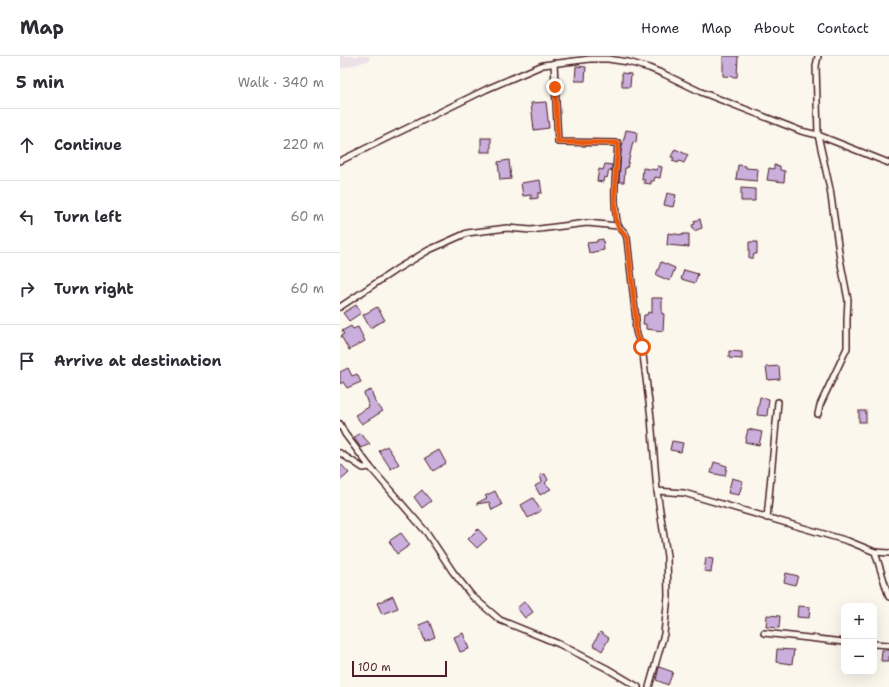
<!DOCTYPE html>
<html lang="en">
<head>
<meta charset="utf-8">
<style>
  body { margin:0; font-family:"Shantell Sans",sans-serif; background:#f7f7f7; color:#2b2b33 }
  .controls { position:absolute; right:12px; bottom:12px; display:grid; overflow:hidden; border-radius:8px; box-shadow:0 4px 16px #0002 }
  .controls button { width:36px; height:36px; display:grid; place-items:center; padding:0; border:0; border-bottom:1px solid #e1e1e2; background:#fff; color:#2b2b33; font:20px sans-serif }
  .scale { position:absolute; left:12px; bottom:10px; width:95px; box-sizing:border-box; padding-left:4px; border:2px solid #4a1f2b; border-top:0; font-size:11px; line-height:14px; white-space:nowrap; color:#4a1f2b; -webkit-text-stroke:3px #fbf7ec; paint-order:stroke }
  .stop { position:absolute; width:12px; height:12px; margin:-9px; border:3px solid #ea580c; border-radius:50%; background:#fff }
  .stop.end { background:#ea580c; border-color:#fff; box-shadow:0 1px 4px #0008 }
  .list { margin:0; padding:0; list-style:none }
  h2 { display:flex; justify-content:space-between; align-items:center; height:52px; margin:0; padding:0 16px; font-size:17px }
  h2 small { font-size:13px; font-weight:400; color:#7c7c81 }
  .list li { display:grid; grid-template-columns:26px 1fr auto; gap:12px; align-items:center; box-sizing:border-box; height:72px; padding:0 16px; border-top:1px solid #e1e1e2 }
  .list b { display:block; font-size:15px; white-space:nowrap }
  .list em { font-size:13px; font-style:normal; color:#7c7c81 }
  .icon { flex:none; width:22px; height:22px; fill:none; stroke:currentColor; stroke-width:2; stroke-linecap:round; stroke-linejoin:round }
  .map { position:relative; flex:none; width:549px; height:631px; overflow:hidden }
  header { display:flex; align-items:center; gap:24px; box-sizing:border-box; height:56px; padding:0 20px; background:#fff; border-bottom:1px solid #e1e1e2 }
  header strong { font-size:19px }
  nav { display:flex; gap:22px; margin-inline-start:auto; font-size:14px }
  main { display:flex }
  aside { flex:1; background:#fff }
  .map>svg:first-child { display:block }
  .built { fill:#ece1e7 }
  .building { fill:#caaedb; stroke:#4a1f2b }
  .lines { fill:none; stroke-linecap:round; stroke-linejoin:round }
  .street-casing { stroke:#4a1f2b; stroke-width:8 }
  .street { stroke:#fbf7ec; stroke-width:5 }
  .route { stroke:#ea580c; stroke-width:5 }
</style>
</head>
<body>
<header>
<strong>Map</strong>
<nav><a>Home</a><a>Map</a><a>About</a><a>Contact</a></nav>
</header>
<main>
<aside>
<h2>5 min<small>Walk · 340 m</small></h2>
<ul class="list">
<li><svg class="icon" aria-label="ahead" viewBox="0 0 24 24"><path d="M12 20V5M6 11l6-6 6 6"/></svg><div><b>Continue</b></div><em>220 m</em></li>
<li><svg class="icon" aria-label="left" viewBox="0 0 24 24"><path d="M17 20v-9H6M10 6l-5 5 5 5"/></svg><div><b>Turn left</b></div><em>60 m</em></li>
<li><svg class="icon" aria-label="right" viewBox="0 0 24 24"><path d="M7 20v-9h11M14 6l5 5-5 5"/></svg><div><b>Turn right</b></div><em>60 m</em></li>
<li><svg class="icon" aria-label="arrive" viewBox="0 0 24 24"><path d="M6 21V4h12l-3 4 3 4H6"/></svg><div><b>Arrive at destination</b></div></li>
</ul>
</aside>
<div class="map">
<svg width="549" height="631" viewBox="0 0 549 631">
  <rect width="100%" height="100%" fill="#fbf7ec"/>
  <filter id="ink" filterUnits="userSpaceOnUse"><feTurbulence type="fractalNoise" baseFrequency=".025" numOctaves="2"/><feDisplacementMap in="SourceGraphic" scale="8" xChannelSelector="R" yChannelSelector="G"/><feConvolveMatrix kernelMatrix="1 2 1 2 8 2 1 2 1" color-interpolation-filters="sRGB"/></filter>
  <g filter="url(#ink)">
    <!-- built -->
    <path class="built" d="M0,0H29L30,4L0,13Z"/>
    <!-- building -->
    <g class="building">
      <path d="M383,0H398L397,21L383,20Z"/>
      <path d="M236,10L246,11L245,25H235Z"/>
      <path d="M282,17L291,18L290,31H282Z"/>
      <path d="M206,46L209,72L194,74L191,47Z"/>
      <path d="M286,74L297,76L296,87L293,86L287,112H285L284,126H279L281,95Z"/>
      <rect x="141" y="82" width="10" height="14"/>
      <path d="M335,93L348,99L344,107L339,105L338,107L332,105L334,102L331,101Z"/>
      <path d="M169,104L171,123L160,124L158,106Z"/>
      <path d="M265,108L272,109V115L269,114L267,122L264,121L263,126L257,125L259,113L263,114Z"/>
      <path d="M398,109L406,110V112L418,113L417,125L396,123Z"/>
      <path d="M434,109L440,110V114L445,115L444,126L427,124L429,112L434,113Z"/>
      <path d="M318,110L322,111L320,122L315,121L314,125H311V128L304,127L305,124H302L303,112L317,114Z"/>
      <path d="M200,124L202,137H198V142L191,143V139L183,140L181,127Z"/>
      <path d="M401,132L415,133V145H401Z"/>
      <path d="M327,137L336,139L333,151L324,149Z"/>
      <path d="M360,163L362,172L354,175L352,169L355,168L354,165Z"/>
      <path d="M328,177L343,179V178H349V191L327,189Z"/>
      <path d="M263,183L264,194L249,197L247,187L257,186V184Z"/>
      <path d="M409,186H417V198H414L413,202H409Z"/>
      <path d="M321,206L335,212L330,225L316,219Z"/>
      <path d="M344,214L358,218L355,227L341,223Z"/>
      <path d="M312,242H322V258H324L323,275L306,273V268H303L304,259H307L308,256L312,257Z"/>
      <path d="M16,249L21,257L9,265L3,257Z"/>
      <path d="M37,251L45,264L30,272L23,259Z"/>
      <path d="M11,270L13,273L18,271L25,285L9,294L1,280L4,278L2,275Z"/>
      <path d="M389,295L402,296V303L389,302Z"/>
      <path d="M439,310L440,323L428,324L426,311Z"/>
      <path d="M8,312L12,320L17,318L21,326L7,332L3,326L0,328V316Z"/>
      <path d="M31,334L35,346L43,355L22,368L15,359L29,351L24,337Z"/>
      <path d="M420,341L429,343L427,360L417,359Z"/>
      <rect x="519" y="355" width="7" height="11"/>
      <path d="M408,373L422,376L419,389L405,386Z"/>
      <path d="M20,377L30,388L21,392L14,382Z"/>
      <path d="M332,385L343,387L341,396L330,394Z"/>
      <path d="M47,390L59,408L51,413L39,395Z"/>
      <path d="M99,394L106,407L93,415L85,402Z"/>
      <path d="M374,406L387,410L385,420L371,417Z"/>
      <path d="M0,407L9,417L0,425Z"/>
      <path d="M205,418L208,424L205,427L211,433L200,439L195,430L202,426L200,419Z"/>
      <path d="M392,422L403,425L399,439L388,437Z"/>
      <path d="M82,434L91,445L82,452L74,441Z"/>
      <path d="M155,435L162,449L152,454L149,446L137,448V447L147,442L145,440Z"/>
      <path d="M193,442L201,455L188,462L181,449Z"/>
      <path d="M138,473L147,483L137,492L128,483Z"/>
      <path d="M61,477L70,489L57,498L49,485Z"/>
      <path d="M366,502L373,503L371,516L364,515Z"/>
      <path d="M446,517L458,520L455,529L444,526Z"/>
      <path d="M53,540L58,552L42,558L37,547Z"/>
      <path d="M185,545L193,556L185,562L177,552Z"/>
      <path d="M458,550L470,551L469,562L457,561Z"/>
      <path d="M427,559L440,560L439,572L426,571Z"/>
      <path d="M89,565L95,581L85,585L79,569Z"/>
      <path d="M260,576L269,582L262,595L253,589Z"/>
      <path d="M123,577L129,593L120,596L114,581Z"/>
      <path d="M437,593L454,594L452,608L436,606Z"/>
      <path d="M542,594H549V605H541Z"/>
      <path d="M319,611L333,616L328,629L316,624Z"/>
    </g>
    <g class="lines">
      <defs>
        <g id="street">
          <path d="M478,0L476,10L478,79L490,133L500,203L508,244L507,263V292L480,349L478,358"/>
          <path d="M214,7L218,86L278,87C276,114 272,143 278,170"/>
          <path d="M0,105L147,33L203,9L250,3H268L288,6L309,12L324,18L361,36L461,75L478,79L549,107"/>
          <path d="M0,251L57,213L89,194L127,177L167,172L191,174L247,167L278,170L285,177L287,182L296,264C294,274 298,282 302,291L311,362L317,435L327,500L328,540L324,578L309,631"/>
          <path d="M0,368L5,378L30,411L87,477L113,516L132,540L160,564L219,588L266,612L298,631"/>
          <path d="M0,397L23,412L30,411"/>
          <path d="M317,435L344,437L508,485L535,496L549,541"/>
          <path d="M427,462L438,346"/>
          <path d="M535,496L549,497"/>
          <path d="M424,577L504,586"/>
          <path d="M534,588L549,589"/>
        </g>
      </defs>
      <!-- street casing -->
      <use href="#street" class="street-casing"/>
      <!-- street -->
      <use href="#street" class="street"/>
    </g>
  </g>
  <g class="lines" filter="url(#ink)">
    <!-- route -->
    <path class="route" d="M215,31L218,86L278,87C277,103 271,157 278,170C280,174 285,177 287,182L296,264C294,274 298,282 302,291"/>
  </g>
</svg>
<div class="controls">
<button>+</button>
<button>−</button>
</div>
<div class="scale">100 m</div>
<div class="stop" style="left:302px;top:291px"></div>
<div class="stop end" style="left:215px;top:31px"></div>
</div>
</main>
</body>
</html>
